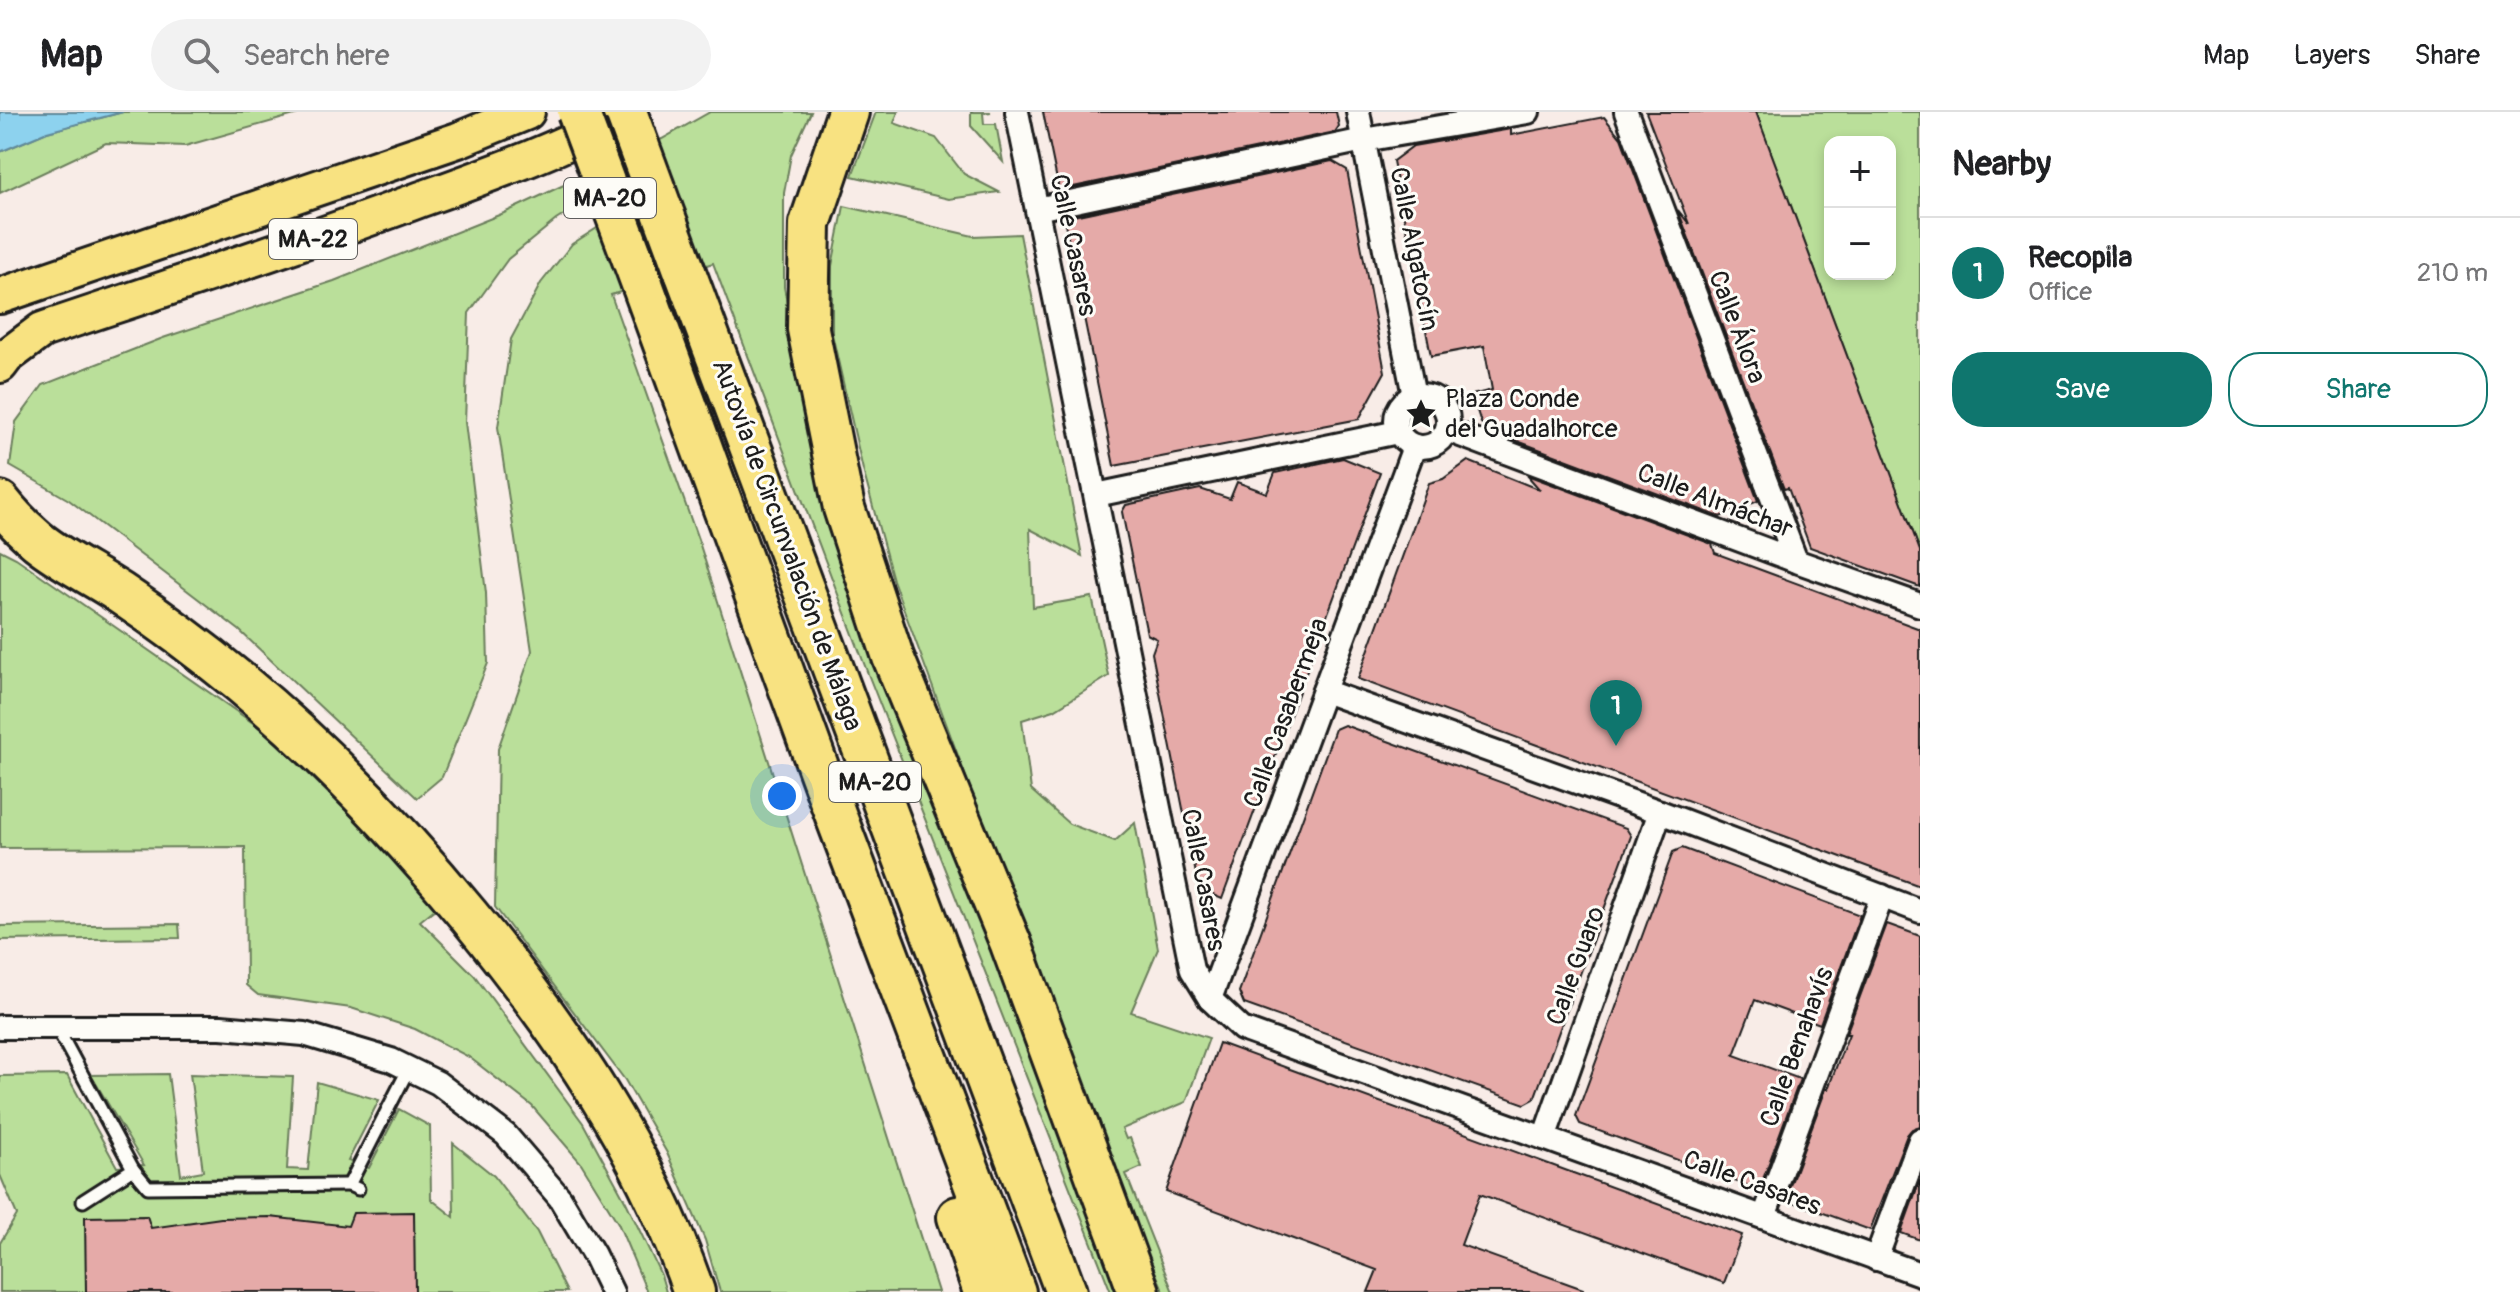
<!DOCTYPE html>
<html lang="en">
<head>
<meta charset="utf-8">
<style>
  body { margin:0; font-family:Pangolin,sans-serif; background:#f2f2f2; color:#202124 }
  .controls { position:absolute; right:24px; top:24px; display:grid; overflow:hidden; border-radius:16px; box-shadow:0 4px 12px #0003 }
  .controls button { width:72px; height:72px; display:grid; place-items:center; padding:0; border:0; border-bottom:2px solid #e0e0e0; background:#fff; color:#202124; font:40px sans-serif }
  .you { position:absolute; left:782px; top:684px; width:28px; height:28px; margin:-20px; border:6px solid #fff; border-radius:50%; background:#1a73e8; box-shadow:0 0 0 12px #1a73e833 }
  .badge { display:grid; place-items:center; width:52px; height:52px; border-radius:50%; background:#0f766e; color:#fff; font-size:26px; font-weight:700 }
  .pin { position:absolute; translate:-50% -66px; filter:drop-shadow(0 2px 4px #0008) }
  .pin::after { content:''; position:absolute; top:42px; width:28px; height:24px; background:inherit; clip-path:polygon(0 0,100% 0,50% 100%) }
  .list { margin:0; padding:0; list-style:none }
  h2 { display:flex; justify-content:space-between; align-items:center; height:104px; margin:0; padding:0 32px; font-size:34px }
  h2 small { font-size:26px; font-weight:400; color:#757577 }
  .list li { display:grid; grid-template-columns:52px 1fr auto; gap:24px; align-items:center; box-sizing:border-box; height:112px; padding:0 32px; border-top:2px solid #e0e0e0 }
  .list b { display:block; font-size:30px; white-space:nowrap }
  .list p { margin:0; font-size:26px; white-space:nowrap; color:#757577 }
  .list em { font-size:26px; font-style:normal; color:#757577 }
  .actions { display:flex; gap:16px; padding:24px 32px }
  .actions a { flex:1; padding:18px 0; border:2px solid #0f766e; border-radius:32px; text-align:center; font-size:28px; color:#0f766e }
  .actions .main { background:#0f766e; color:#fff }
  .icon { flex:none; width:44px; height:44px; fill:none; stroke:currentColor; stroke-width:2; stroke-linecap:round; stroke-linejoin:round }
  .map { position:relative; flex:none; width:1920px; height:1180px; overflow:hidden }
  header { display:flex; align-items:center; gap:48px; box-sizing:border-box; height:112px; padding:0 40px; background:#fff; border-bottom:2px solid #e0e0e0 }
  header strong { font-size:38px }
  nav { display:flex; gap:44px; margin-inline-start:auto; font-size:28px }
  .search { width:560px; height:72px; background:#f2f2f2; display:flex; align-items:center; gap:20px; box-sizing:border-box; padding:0 28px; border-radius:44px; color:#757577; font-size:30px }
  main { display:flex }
  aside { flex:1; background:#fff }
  .map>svg:first-child { display:block }
  .green { fill:#badf9a; stroke:#6b7e5b; stroke-width:2; fill-rule:evenodd }
  .water { fill:#8dd2ee; stroke:#60899a; stroke-width:2 }
  .building { fill:#e5aaa8; stroke:#1c1c1c; stroke-width:2 }
  .lines { fill:none; stroke-linecap:round; stroke-linejoin:round }
  .lane-casing { stroke:#1c1c1c; stroke-width:17 }
  .street-casing { stroke:#1c1c1c; stroke-width:28 }
  .primary-casing { stroke:#1c1c1c; stroke-width:40 }
  .highway-casing { stroke:#1c1c1c; stroke-width:46 }
  .lane { stroke:#fdfcf7; stroke-width:11 }
  .street { stroke:#fdfcf7; stroke-width:22 }
  .primary { stroke:#f8e281; stroke-width:34 }
  .highway { stroke:#f8e281; stroke-width:40 }
  .highway-bridge-casing { stroke:#1c1c1c; stroke-width:46; stroke-linecap:butt }
  .highway-bridge { stroke:#f8e281; stroke-width:40 }
  .labels { text-anchor:middle; dominant-baseline:central; stroke-width:6; stroke-linejoin:round; paint-order:stroke }
  .shield { fill:#fdfcf7; stroke:#605f5e; stroke-width:2 }
  .shield-label { font-size:24px; font-weight:bold; fill:#1c1c1c }
  .street-label { font-size:26px; fill:#1c1c1c; stroke:#fdfcf7 }
  .poi-label { font-size:26px; fill:#1c1c1c; stroke:#fdfcf7; text-anchor:start }
</style>
</head>
<body>
<header>
<strong>Map</strong>
<div class="search"><svg class="icon" aria-label="search" viewBox="0 0 24 24"><circle cx="10" cy="10" r="6"/><path d="M15 15l6 6"/></svg>Search here</div>
<nav><a>Map</a><a>Layers</a><a>Share</a></nav>
</header>
<main>
<div class="map">
<svg width="1920" height="1180" viewBox="0 0 1920 1180">
  <rect width="100%" height="100%" fill="#f8ece7"/>
  <filter id="ink" filterUnits="userSpaceOnUse"><feTurbulence type="fractalNoise" baseFrequency=".0125" numOctaves="2"/><feDisplacementMap in="SourceGraphic" scale="16" xChannelSelector="R" yChannelSelector="G"/><feConvolveMatrix kernelMatrix="1 2 1 2 8 2 1 2 1" color-interpolation-filters="sRGB"/></filter>
  <g filter="url(#ink)">
    <!-- green -->
    <g class="green">
      <path d="M123,0H305L185,34L106,31L0,81V40L47,20Z"/>
      <path d="M710,0H811L791,43L784,81V175L807,293L1121,1180H1111L868,562L713,151L611,183L700,433L938,1180H720L705,1128L667,1041L625,968L495,795L498,637L532,539L498,315L511,227L541,171L572,132L633,93L624,65L556,108L508,147L469,201L465,310L486,481L488,551L442,665L417,686L239,518L69,388L10,354L16,310L43,273L163,226L334,169L504,101L662,27Z"/>
      <path d="M876,0H898L894,11L936,26L964,62L999,80L949,87L852,64Z"/>
      <path d="M971,0H991L983,1L984,12H996L1003,50L971,14Z"/>
      <path d="M1756,0H1920V439ZM1830,30H1890V162H1830Z"/>
      <path d="M844,94L973,124L1020,122L1082,444L1030,417L1033,495L1092,485L1109,564L1054,598L1022,608L1031,678L1069,712L1115,729L1135,711L1158,837L1131,900L1209,926L1186,990L1122,1017L1126,1027L1130,1026L1142,1055L1126,1062L1173,1180H1164L1115,1068L893,468L863,358L832,222V154Z"/>
      <path d="M0,438L16,446L266,620L390,742L436,796L420,809L474,863L583,1011L626,1090L661,1163L666,1180H647L618,1111L581,1051L532,994L469,945L415,917L351,896L258,883L246,873L245,735L0,736Z"/>
      <path d="M179,812L180,826L0,828V814Z"/>
      <path d="M168,962L181,1063L203,1059L190,962L293,965L287,1057L308,1058L317,970L379,988L348,1049L369,1056L399,997L430,1014L431,1087L454,1105L453,1031L494,1064L537,1120L567,1180H0V1131L17,1103L0,1063V964L67,963L117,1055L144,1053L91,963Z"/>
    </g>
    <!-- water -->
    <path class="water" d="M0,0H123L47,20L0,40Z"/>
    <!-- building -->
    <g class="building">
      <path d="M1043,0H1336L1339,14L1335,20L1059,78Z"/>
      <path d="M1646,0H1756L1920,439V475L1810,435L1788,376L1784,377L1678,98L1689,112Z"/>
      <path d="M1604,5L1621,26L1758,389L1720,405L1488,318L1481,311L1472,283L1492,278L1484,234L1431,244L1393,49L1413,34L1511,17V23Z"/>
      <path d="M1332,49L1347,58L1385,260L1359,307L1114,354L1064,106Z"/>
      <path d="M1343,346L1380,361L1222,787L1199,777L1152,541L1157,527L1147,522L1122,400L1126,393L1200,377L1230,387L1237,370L1267,381L1275,361Z"/>
      <path d="M1468,349L1540,378L1527,363L1712,432L1715,441L1920,517V774L1358,567L1429,371L1443,367Z"/>
      <path d="M1344,613L1626,716L1631,724L1534,987L1525,992L1244,892L1239,880L1335,617Z"/>
      <path d="M1682,736L1860,803L1820,912L1755,888L1734,943L1800,967L1759,1078L1580,1012L1576,1004L1673,740Z"/>
      <path d="M1887,812L1920,824V1014L1912,1017L1907,1023L1870,1118L1785,1087L1826,977H1828L1838,950L1849,922H1846Z"/>
      <path d="M1219,931L1742,1123L1724,1171L1480,1082L1461,1133L1583,1177V1180H1368L1377,1158L1166,1080Z"/>
      <path d="M1920,1068V1128L1901,1121Z"/>
      <path d="M414,1100L415,1180H86L85,1105L147,1104L151,1116L221,1106L270,1105L348,1114L353,1101Z"/>
    </g>
    <g class="lines">
      <defs>
        <g id="lane">
          <path d="M57,916L133,1057L83,1089"/>
          <path d="M133,1057L148,1075L349,1073"/>
          <path d="M358,1077L349,1073L409,956"/>
        </g>
        <g id="street">
          <path d="M1017,0L1192,858L1210,887L1242,917L1920,1162"/>
          <path d="M1358,0L1414,284"/>
          <path d="M1626,0L1796,449"/>
          <path d="M1037,97L1364,28L1528,0"/>
          <circle cx="1422" cy="309" r="26"/>
          <path d="M1447,318L1796,449L1920,493"/>
          <path d="M1096,383L1398,320"/>
          <path d="M1324,579L1660,700L1920,799"/>
          <path d="M1210,887L1414,335"/>
          <path d="M0,915H221L304,922L391,948L438,971L506,1023L560,1086L594,1143L612,1180"/>
          <path d="M1544,1026L1660,700"/>
          <path d="M1764,1105L1882,784"/>
          <path d="M1876,1147L1920,1028"/>
        </g>
        <g id="primary">
          <path d="M0,184L458,28L527,0"/>
          <path d="M0,253L6,245L42,218C167,176 293,135 416,89C488,63 562,37 629,0"/>
        </g>
        <g id="highway">
          <path d="M848,0L810,112L808,217L844,396L893,545L1011,832L1139,1180"/>
          <path d="M685,160L1066,1180"/>
          <path d="M642,172L837,707L1015,1180"/>
          <path d="M0,390C11,404 25,418 38,429C63,449 93,463 120,481C162,509 202,539 241,571C324,640 400,720 469,804C564,920 645,1038 694,1180"/>
          <path d="M958,1105L984,1180"/>
        </g>
      </defs>
      <!-- lane casing -->
      <use href="#lane" class="lane-casing"/>
      <!-- street casing -->
      <use href="#street" class="street-casing"/>
      <!-- primary casing -->
      <use href="#primary" class="primary-casing"/>
      <!-- highway casing -->
      <use href="#highway" class="highway-casing"/>
      <!-- lane -->
      <use href="#lane" class="lane"/>
      <!-- street -->
      <use href="#street" class="street"/>
      <!-- primary -->
      <use href="#primary" class="primary"/>
      <!-- highway -->
      <use href="#highway" class="highway"/>
      <defs>
        <g id="highway-bridge">
          <path d="M578,0L642,172"/>
          <path d="M626,0L685,160"/>
        </g>
      </defs>
      <!-- highway-bridge casing -->
      <use href="#highway-bridge" class="highway-bridge-casing"/>
      <!-- highway-bridge -->
      <use href="#highway-bridge" class="highway-bridge"/>
    </g>
  </g>
  <!-- icons -->
  <defs>
    <symbol id="sight-bare" viewBox="-9 -9 18 18"><path d="M0-6L1.8-2.2L6-1.7L2.9 1.2L3.7 5.4L0 3.3L-3.7 5.4L-2.9 1.2L-6-1.7L-1.8-2.2Z" fill="#1c1c1c" stroke="#fdfcf7" stroke-width="2.5" paint-order="stroke"/></symbol>
  </defs>
  <g fill-rule="evenodd">
    <use href="#sight-bare" x="1399" y="280" width="44" height="44"/>
  </g>
  <g class="labels">
    <!-- shield labels -->
    <g class="shield">
      <rect x="564" y="66" width="92" height="40" rx="6"/>
      <rect x="269" y="107" width="88" height="40" rx="6"/>
      <rect x="829" y="650" width="92" height="40" rx="6"/>
    </g>
    <g class="shield-label">
      <text x="610" y="86">MA-20</text>
      <text x="313" y="127">MA-22</text>
      <text x="875" y="670">MA-20</text>
    </g>
    <!-- street labels -->
    <g class="street-label">
      <text transform="translate(1073 133) rotate(78)">Calle Casares</text>
      <text transform="translate(1414 137) rotate(79)">Calle Algatocín</text>
      <text transform="translate(1737 215) rotate(69)">Calle Álora</text>
      <text transform="translate(1715 389) rotate(21)">Calle Almáchar</text>
      <text transform="translate(787 433) rotate(70)">Autovía de Circunvalación de Málaga</text>
      <text transform="translate(1286 601) rotate(-70)">Calle Casabermeja</text>
      <text transform="translate(1203 768) rotate(79)">Calle Casares</text>
      <text transform="translate(1576 854) rotate(-70)">Calle Guaro</text>
      <text transform="translate(1797 935) rotate(-70)">Calle Benahavís</text>
      <text transform="translate(1752 1071) rotate(20)">Calle Casares</text>
    </g>
    <!-- poi labels -->
    <g class="poi-label">
      <text x="1445" y="287">Plaza Conde<tspan x="1445" dy="30">del Guadalhorce</tspan></text>
    </g>
  </g>
</svg>
<div class="controls">
<button>+</button>
<button>−</button>
</div>
<div class="you"></div>
<div class="pin badge" style="left:1616px;top:634px">1</div>
</div>
<aside>
<h2>Nearby<small></small></h2>
<ul class="list">
<li><span class="badge">1</span><div><b>Recopila</b><p>Office</p></div><em>210 m</em></li>
</ul>
<div class="actions"><a class="main">Save</a><a>Share</a></div>
</aside>
</main>
</body>
</html>
